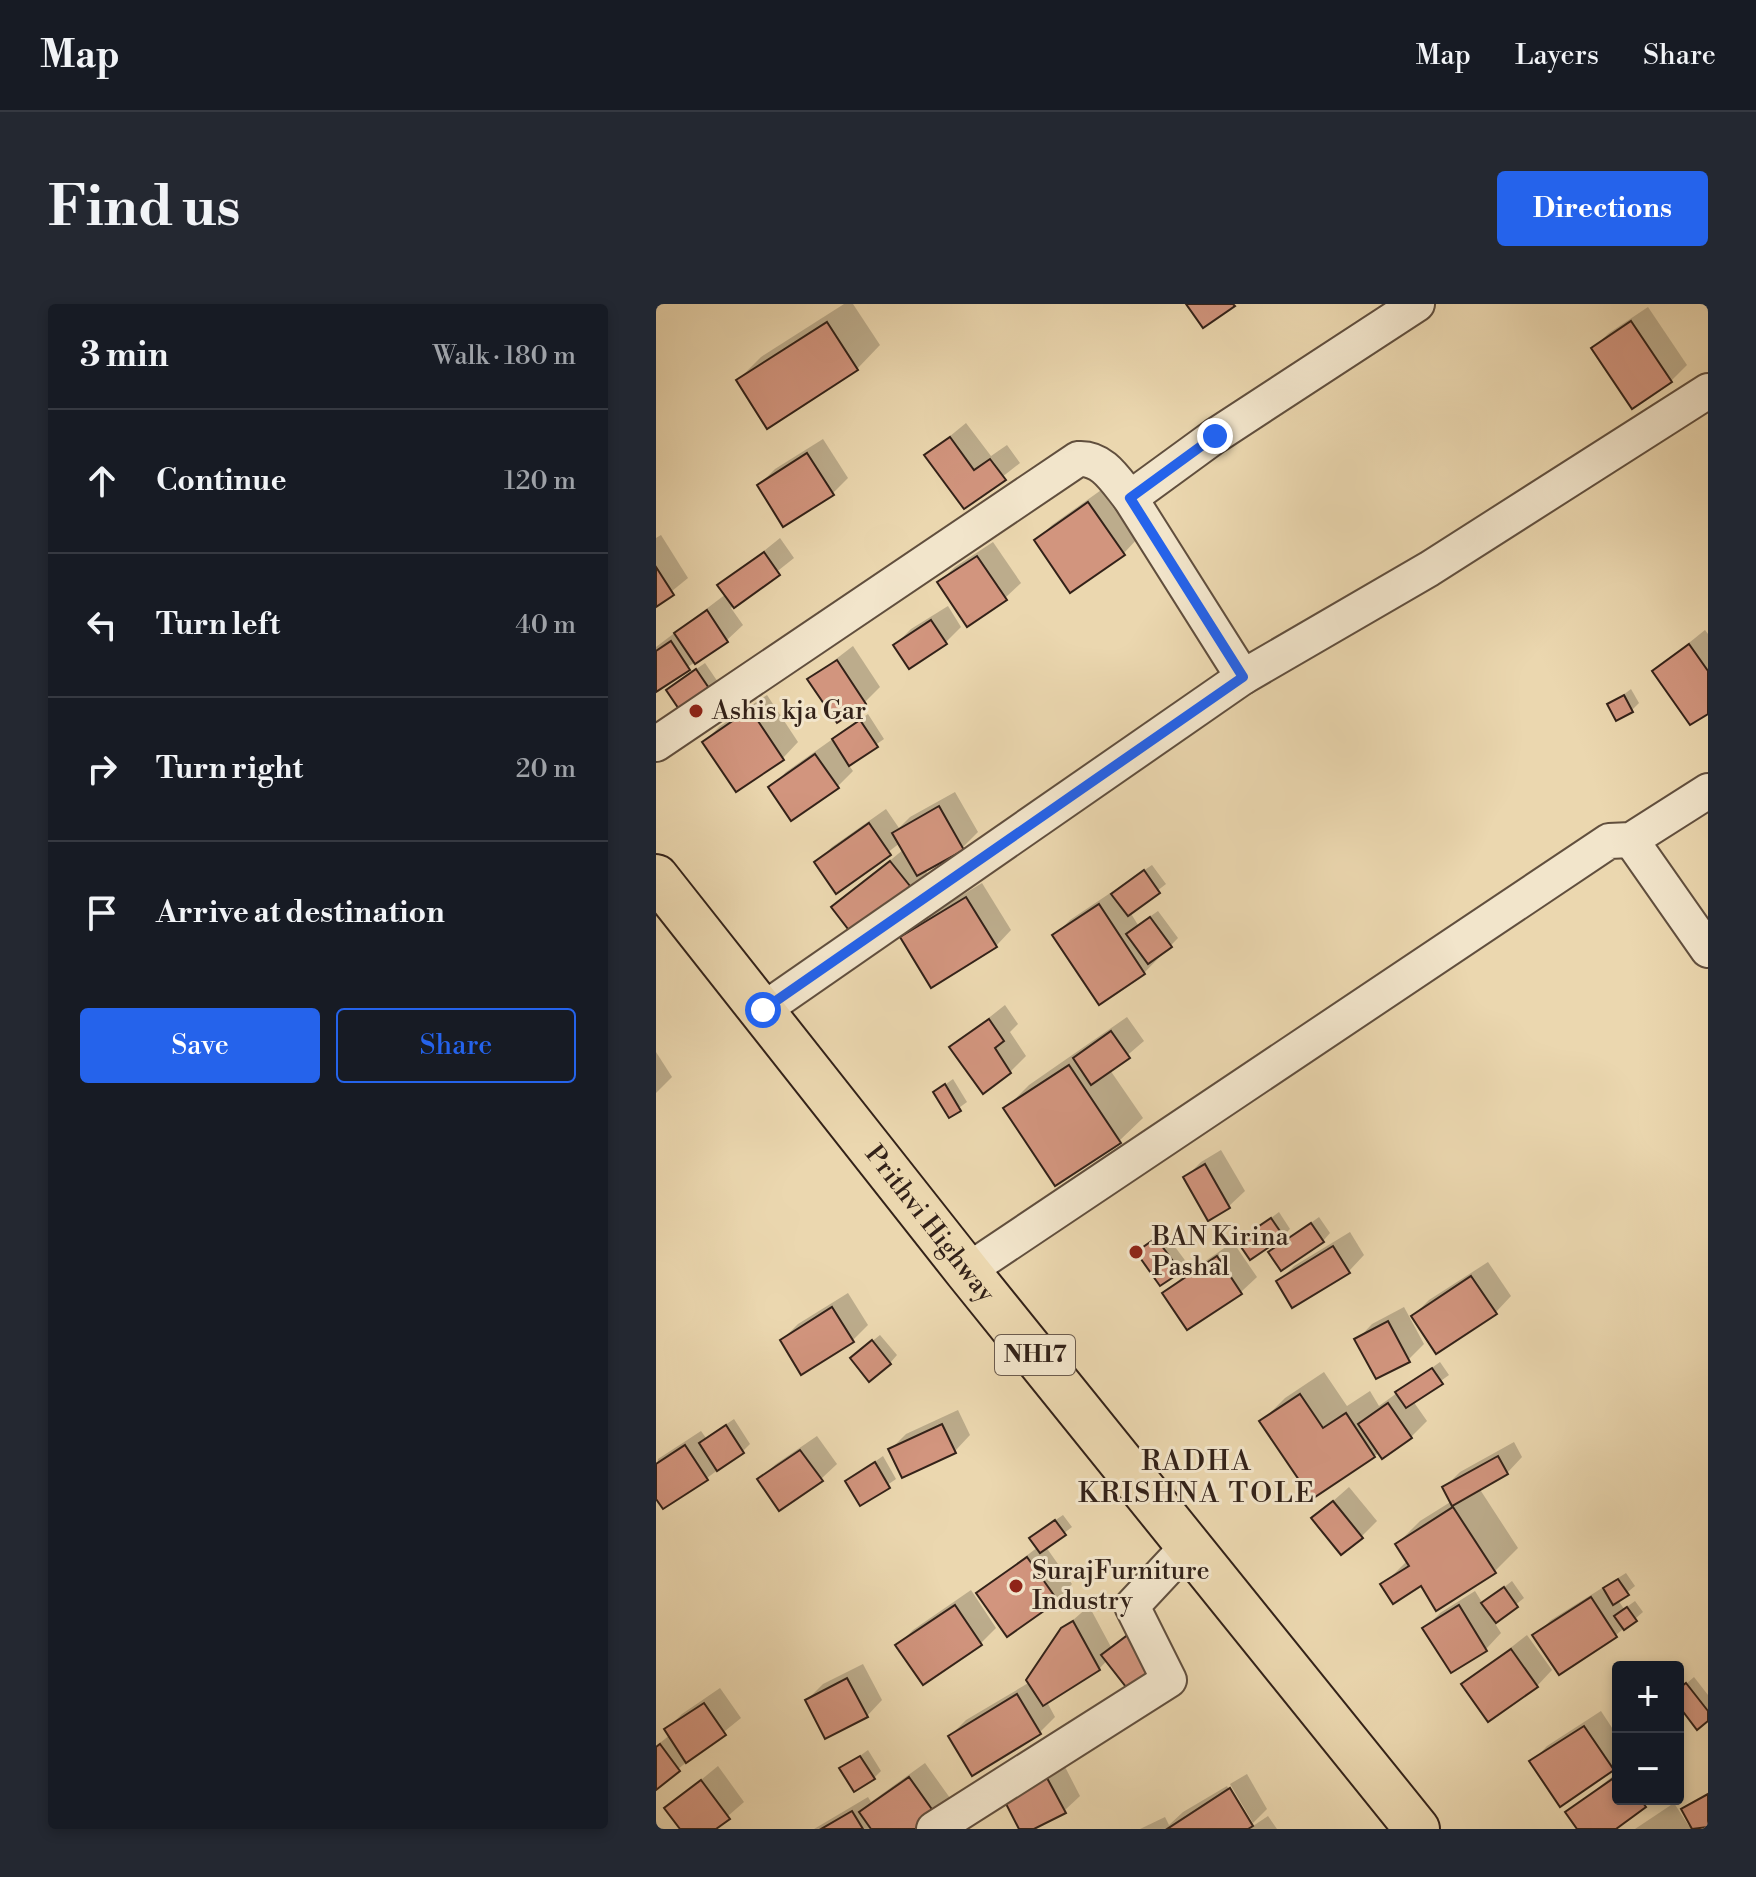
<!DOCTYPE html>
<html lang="en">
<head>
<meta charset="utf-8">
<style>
  body { margin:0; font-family:"Libre Bodoni",serif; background:#242831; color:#f1f3f6 }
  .controls { position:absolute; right:24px; bottom:24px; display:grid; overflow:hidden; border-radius:8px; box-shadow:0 4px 12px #0003 }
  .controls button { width:72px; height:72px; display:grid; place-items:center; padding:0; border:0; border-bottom:2px solid #363941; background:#171b24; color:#f1f3f6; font:40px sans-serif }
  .stop { position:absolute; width:24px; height:24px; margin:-18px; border:6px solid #2563eb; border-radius:50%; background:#fff }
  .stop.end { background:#2563eb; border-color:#fff; box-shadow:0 2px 8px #0008 }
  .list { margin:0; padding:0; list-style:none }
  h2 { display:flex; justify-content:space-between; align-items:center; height:104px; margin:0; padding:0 32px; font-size:34px }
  h2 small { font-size:26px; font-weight:400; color:#9ea1a6 }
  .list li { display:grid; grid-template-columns:52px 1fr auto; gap:24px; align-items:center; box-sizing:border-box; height:144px; padding:0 32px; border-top:2px solid #363941 }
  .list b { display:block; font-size:30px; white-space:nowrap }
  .list em { font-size:26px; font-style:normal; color:#9ea1a6 }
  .actions { display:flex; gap:16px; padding:24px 32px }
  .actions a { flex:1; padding:18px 0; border:2px solid #2563eb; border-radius:8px; text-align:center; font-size:28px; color:#2563eb }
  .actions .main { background:#2563eb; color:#fff }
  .icon { flex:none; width:44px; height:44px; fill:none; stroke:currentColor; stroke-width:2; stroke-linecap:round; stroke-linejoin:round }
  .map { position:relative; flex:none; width:1052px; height:1525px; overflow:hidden; border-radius:8px }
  header { display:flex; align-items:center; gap:48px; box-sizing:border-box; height:112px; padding:0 40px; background:#171b24; border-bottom:2px solid #363941 }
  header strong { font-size:38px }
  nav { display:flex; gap:44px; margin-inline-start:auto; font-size:28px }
  .intro { display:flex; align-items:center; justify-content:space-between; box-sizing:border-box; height:192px; padding:0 48px }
  h1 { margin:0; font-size:56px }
  .button { padding:20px 36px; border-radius:8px; background:#2563eb; color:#fff; font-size:28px; font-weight:700 }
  main { display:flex; gap:48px; padding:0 48px }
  aside { flex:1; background:#171b24; border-radius:8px; box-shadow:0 4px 12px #0003 }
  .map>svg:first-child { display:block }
  .shadow { fill:#0003 }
  .building { fill:#d2957e; stroke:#332219; stroke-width:2 }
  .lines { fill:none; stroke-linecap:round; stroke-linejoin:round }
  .street-casing { stroke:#614f3e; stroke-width:38 }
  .highway-casing { stroke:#332219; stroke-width:48 }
  .street { stroke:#f2e5cb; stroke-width:34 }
  .highway { stroke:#ebd7af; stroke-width:44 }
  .route { stroke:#2563eb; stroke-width:10 }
  .poi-dot { fill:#8f2418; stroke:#f2e5cb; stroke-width:3 }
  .labels { text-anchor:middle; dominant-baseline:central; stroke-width:6; stroke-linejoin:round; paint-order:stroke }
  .shield { fill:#f2e5cb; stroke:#6c5c4e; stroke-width:2 }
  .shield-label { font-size:24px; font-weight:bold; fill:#332219 }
  .poi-label { font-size:26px; fill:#332219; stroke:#f2e5cb; text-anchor:start }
  .street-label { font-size:26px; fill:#332219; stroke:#f2e5cb }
  .neighbourhood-label { font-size:28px; letter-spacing:2px; fill:#332219; stroke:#f2e5cb }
</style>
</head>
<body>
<header>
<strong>Map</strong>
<nav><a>Map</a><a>Layers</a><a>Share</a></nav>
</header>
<div class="intro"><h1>Find us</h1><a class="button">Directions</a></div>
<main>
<aside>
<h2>3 min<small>Walk · 180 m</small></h2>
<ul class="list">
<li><svg class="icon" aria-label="ahead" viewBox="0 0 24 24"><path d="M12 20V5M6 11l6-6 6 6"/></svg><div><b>Continue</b></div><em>120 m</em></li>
<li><svg class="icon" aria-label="left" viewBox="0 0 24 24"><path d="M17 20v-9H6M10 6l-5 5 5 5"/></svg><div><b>Turn left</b></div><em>40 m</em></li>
<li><svg class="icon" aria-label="right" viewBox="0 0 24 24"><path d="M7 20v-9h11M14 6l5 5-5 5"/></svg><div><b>Turn right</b></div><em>20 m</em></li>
<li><svg class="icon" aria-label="arrive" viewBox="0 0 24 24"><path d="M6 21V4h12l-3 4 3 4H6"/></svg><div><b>Arrive at destination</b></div></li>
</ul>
<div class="actions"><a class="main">Save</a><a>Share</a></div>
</aside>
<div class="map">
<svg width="1052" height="1525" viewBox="0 0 1052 1525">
  <rect width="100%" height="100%" fill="#ebd7af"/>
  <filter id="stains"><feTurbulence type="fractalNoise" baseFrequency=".0025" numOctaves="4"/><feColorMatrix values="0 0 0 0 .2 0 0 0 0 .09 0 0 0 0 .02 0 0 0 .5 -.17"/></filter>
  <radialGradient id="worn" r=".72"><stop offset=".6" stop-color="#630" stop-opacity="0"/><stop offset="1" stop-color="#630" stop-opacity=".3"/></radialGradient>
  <!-- shadow -->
  <g class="shadow">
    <path d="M188,0H197L224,41L201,65L82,76L105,53Z"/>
    <path d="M992,3L1031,61L1015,77L976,102L937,44L953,29Z"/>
    <path d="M310,119L335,152L351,141L364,159L308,203L271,151Z"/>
    <path d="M167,135L192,174L177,189L103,181L119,165Z"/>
    <path d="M448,184L483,233L468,249L380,237L396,221Z"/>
    <path d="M5,231L32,274L0,300V234Z"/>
    <path d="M124,234L138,254L75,304L87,321L71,336L0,385V343L70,290L64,282Z"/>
    <path d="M337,238L365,279L349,294L283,278L299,263Z"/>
    <path d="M292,302L305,323L290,338L239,341L255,325Z"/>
    <path d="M1049,326L1052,330V407L998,367Z"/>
    <path d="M197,342L224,383L208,399L154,375Z"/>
    <path d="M49,359L66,384L12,386L20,379Z"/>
    <path d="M975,385L983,399L976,406L954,401Z"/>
    <path d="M111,391L142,438L127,454L48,438L64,422Z"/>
    <path d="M212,410L228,435L192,460L197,467L182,482L115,484L130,468Z"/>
    <path d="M299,488L322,528L306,544L268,565L272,570L257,586L178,603L248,545L244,539L181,587L160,559L176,543L230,505L243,524L254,513Z"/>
    <path d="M496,561L510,580L474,608L482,621L502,607L522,634L488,669L443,698L399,631L414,616Z"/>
    <path d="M326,579L355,626L340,642L247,634L262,618Z"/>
    <path d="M349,701L362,720L354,728L370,752L354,768L296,743Z"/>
    <path d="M471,713L488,737L454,766L487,814L463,837L350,804L373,781Z"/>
    <path d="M0,748L16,773L0,789Z"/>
    <path d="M297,775L311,798L293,811L279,788Z"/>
    <path d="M565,846L589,887L573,902L553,914L530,873L545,858Z"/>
    <path d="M623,908L634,925L627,932L584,937Z"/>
    <path d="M663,913L674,929L667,937L615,948Z"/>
    <path d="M508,928L531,959L524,966L483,948Z"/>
    <path d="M694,928L708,951L693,967L637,1001L622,978L638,962Z"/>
    <path d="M577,938L601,973L585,988L509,990L525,974Z"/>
    <path d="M832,958L855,992L840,1008L781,1047L757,1012L773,996Z"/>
    <path d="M192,989L212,1021L196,1037L126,1036L142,1020Z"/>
    <path d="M748,1003L768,1040L752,1056L701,1036L716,1020Z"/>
    <path d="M224,1031L241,1051L234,1059L204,1047Z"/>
    <path d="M784,1058L793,1071L757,1097L771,1117L755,1133L718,1152L606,1117L629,1094L668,1068L691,1102L714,1087L723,1102Z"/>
    <path d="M302,1106L314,1131L299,1147L234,1146L250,1130Z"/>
    <path d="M78,1115L94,1140L86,1148L51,1174L0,1191L2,1155L45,1127L50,1134Z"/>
    <path d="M161,1132L181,1160L165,1175H104L120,1160Z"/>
    <path d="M858,1138L866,1153L851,1169L823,1184L862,1244L839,1267L765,1279L727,1281L752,1256L741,1240L764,1217L796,1197L788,1184L804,1168Z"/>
    <path d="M227,1152L240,1175L205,1199L191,1177Z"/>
    <path d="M693,1183L721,1217L705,1233L658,1214Z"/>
    <path d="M407,1211L416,1223L390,1243L416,1280L401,1296L322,1289L382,1243L383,1227Z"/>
    <path d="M970,1269L979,1282L962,1296L968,1305L979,1297L987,1308L960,1331L903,1368L879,1332L895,1316Z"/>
    <path d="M856,1277L868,1294L838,1318L845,1329L830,1345L795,1367L769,1324L784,1309L819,1287L827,1300Z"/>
    <path d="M315,1286L340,1324L325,1339L242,1341L257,1326Z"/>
    <path d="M433,1302L455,1343L489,1316L443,1365L391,1398L399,1413L384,1428L294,1432L310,1416L374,1378L407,1325Z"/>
    <path d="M871,1331L896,1366L881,1382L807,1381Z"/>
    <path d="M207,1360L226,1396L211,1412L151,1396L167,1380Z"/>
    <path d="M1038,1373L1052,1391V1415L1022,1398V1387Z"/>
    <path d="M64,1384L85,1414L0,1483V1442L14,1431L10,1426L26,1410Z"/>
    <path d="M945,1407L962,1433V1460L957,1465L876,1458L891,1442Z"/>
    <path d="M212,1446L225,1467L218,1474L186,1465Z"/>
    <path d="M269,1459L294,1494L257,1525H158L212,1493L215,1498Z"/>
    <path d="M407,1459L424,1492L408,1507L374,1525H365L350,1496Z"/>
    <path d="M62,1462L88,1498L57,1525H26L11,1504Z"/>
    <path d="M962,1468V1495H995L956,1525H924L912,1508Z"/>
    <path d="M591,1470L611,1505L597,1519L574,1480Z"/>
    <path d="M571,1482L592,1519L597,1522L612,1512L621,1525H484L509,1513L513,1521L527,1508Z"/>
    <path d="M1052,1489V1521L1045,1525H979L1018,1499L1033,1522L1036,1520L1028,1505Z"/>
  </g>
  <!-- building -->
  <g class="building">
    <path d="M530,0H577L579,2L547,24Z"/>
    <path d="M975,17L1016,78L976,105L935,44Z"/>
    <path d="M171,18L202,66L111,125L80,76Z"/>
    <path d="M294,133L318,166L334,155L350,176L308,205L268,151Z"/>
    <path d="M151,149L178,191L127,223L101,181Z"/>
    <path d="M432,198L469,251L414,289L378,236Z"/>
    <path d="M108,248L124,271L78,304L61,281Z"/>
    <path d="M321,252L351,296L311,323L281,278Z"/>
    <path d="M0,263L18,291L0,303Z"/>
    <path d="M51,306L72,338L39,360L18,329Z"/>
    <path d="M275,316L291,340L253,365L237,341Z"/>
    <path d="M15,337L34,366L0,388V347Z"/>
    <path d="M1033,340L1052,367V410L1034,421L996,367Z"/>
    <path d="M181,356L210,400L181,419L151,375Z"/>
    <path d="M40,365L59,393L29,414L10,386Z"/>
    <path d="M968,391L977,408L960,417L951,400Z"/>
    <path d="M94,405L128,456L80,488L46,438Z"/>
    <path d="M204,416L222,443L193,462L176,435Z"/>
    <path d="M159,450L183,484L135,517L112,483Z"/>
    <path d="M283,502L308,546L261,572L236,529Z"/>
    <path d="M213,519L235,551L180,590L158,558Z"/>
    <path d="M234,557L258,587L199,634L175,603Z"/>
    <path d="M488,566L504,589L472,612L455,590Z"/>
    <path d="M310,593L341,643L275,684L244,633Z"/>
    <path d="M443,600L489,670L443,701L396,631Z"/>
    <path d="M494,613L516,643L492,660L470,630Z"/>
    <path d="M333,715L348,737L339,744L355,769L327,790L293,743Z"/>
    <path d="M455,727L474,754L435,781L417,754Z"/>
    <path d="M413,761L465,839L399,882L347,804Z"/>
    <path d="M289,780L305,807L293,814L277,788Z"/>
    <path d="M549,860L574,904L552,917L527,873Z"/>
    <path d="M615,914L628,933L594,956L581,937Z"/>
    <path d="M655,919L668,938L625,967L612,948Z"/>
    <path d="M500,934L525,968L504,982L480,948Z"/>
    <path d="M677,942L694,969L636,1004L620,977Z"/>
    <path d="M561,952L586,990L531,1026L506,989Z"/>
    <path d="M815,972L841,1010L780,1050L755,1012Z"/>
    <path d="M176,1003L198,1038L145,1071L124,1036Z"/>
    <path d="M732,1017L754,1058L720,1075L698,1035Z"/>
    <path d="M216,1036L235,1060L213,1078L194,1054Z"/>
    <path d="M776,1064L787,1080L750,1104L739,1088Z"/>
    <path d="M644,1090L667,1124L690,1109L719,1153L656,1195L603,1117Z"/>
    <path d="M732,1099L756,1134L726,1155L702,1120Z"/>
    <path d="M286,1120L300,1149L246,1174L232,1145Z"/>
    <path d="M70,1121L88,1149L61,1167L43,1139Z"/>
    <path d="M29,1141L52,1176L7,1205L0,1195V1160Z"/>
    <path d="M144,1146L167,1177L123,1207L101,1175Z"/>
    <path d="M842,1152L852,1170L796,1202L786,1183Z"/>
    <path d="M219,1158L234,1184L204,1202L189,1177Z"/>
    <path d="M677,1197L707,1234L685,1251L655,1214Z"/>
    <path d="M797,1203L840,1269L780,1307L765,1282L737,1300L724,1280L753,1262L739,1240Z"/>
    <path d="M399,1216L410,1231L384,1249L373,1234Z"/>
    <path d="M371,1253L402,1297L351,1333L320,1289Z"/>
    <path d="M962,1275L973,1291L957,1301L947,1284Z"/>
    <path d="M848,1283L862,1303L840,1319L825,1299Z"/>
    <path d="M935,1293L961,1333L903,1371L876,1331Z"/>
    <path d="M299,1301L326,1341L267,1381L239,1341Z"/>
    <path d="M803,1301L831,1347L795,1369L766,1324Z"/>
    <path d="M971,1303L981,1317L968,1326L958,1312Z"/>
    <path d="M417,1317L444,1366L387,1402L370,1376L405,1324Z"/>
    <path d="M473,1330L501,1366L474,1388L445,1351Z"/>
    <path d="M855,1345L882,1383L832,1418L805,1380Z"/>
    <path d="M191,1374L212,1413L169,1435L149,1396Z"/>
    <path d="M1030,1379L1052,1407V1417L1041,1426L1022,1401V1385Z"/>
    <path d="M361,1390L385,1430L316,1472L292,1432Z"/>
    <path d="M48,1399L70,1431L30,1459L8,1425Z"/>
    <path d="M928,1422L958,1466L904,1503L873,1457Z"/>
    <path d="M4,1440L24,1467L0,1486V1443Z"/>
    <path d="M204,1452L219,1475L198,1488L183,1464Z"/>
    <path d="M962,1471V1495H984L990,1503L960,1525H921L909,1508Z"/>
    <path d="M253,1473L280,1511L261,1525H215L203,1508Z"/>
    <path d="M391,1474L410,1509L378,1525H363L348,1496Z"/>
    <path d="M45,1476L74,1515L60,1525H24L8,1504Z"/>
    <path d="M574,1484L597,1522L592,1525H511Z"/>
    <path d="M1052,1490V1523L1036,1525L1025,1505Z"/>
    <path d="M196,1507L207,1525H165Z"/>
  </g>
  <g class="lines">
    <defs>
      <g id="street">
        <path d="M761,0L559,132L474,194L587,373L773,265L1052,87"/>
        <path d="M0,440L422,155C447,153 460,177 474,194"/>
        <path d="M975,536L1052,646"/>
        <path d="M107,706L587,373"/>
        <path d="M311,967L953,537L975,536L1052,487"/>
        <path d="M278,1525L513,1376L476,1302L532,1242"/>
      </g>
      <g id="highway">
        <path id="s1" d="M0,573L311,967L761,1525"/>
      </g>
    </defs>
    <!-- street casing -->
    <use href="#street" class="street-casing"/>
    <!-- highway casing -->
    <use href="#highway" class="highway-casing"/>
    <!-- street -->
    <use href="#street" class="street"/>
    <!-- highway -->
    <use href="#highway" class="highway"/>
  </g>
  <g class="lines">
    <!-- route -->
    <path class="route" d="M107,706L587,373L474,194L559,132"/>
  </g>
  <!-- markers -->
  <g class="poi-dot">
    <circle cx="40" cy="407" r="8"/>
    <circle cx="480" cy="948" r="8"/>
    <circle cx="360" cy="1282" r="8"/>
  </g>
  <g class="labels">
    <!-- shield labels -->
    <rect class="shield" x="339" y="1031" width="80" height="40" rx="6"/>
    <g class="shield-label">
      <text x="379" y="1051">NH17</text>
    </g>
    <!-- poi labels -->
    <g class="poi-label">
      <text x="56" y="407">Ashis kja Gar</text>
      <text x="496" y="933">BAN Kirina<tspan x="496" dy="30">Pashal</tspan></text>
      <text x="376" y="1267">SurajFurniture<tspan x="376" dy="30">Industry</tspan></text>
    </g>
    <!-- street labels -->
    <g class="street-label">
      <text stroke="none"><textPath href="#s1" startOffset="442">Prithvi Highway</textPath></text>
    </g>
    <!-- neighbourhood labels -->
    <g class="neighbourhood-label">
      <text x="541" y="1157">RADHA<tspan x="541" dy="32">KRISHNA TOLE</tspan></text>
    </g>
  </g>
  <rect width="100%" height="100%" filter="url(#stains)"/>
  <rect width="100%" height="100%" fill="url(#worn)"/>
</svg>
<div class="controls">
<button>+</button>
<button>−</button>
</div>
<div class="stop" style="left:107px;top:706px"></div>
<div class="stop end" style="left:559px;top:132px"></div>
</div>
</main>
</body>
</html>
